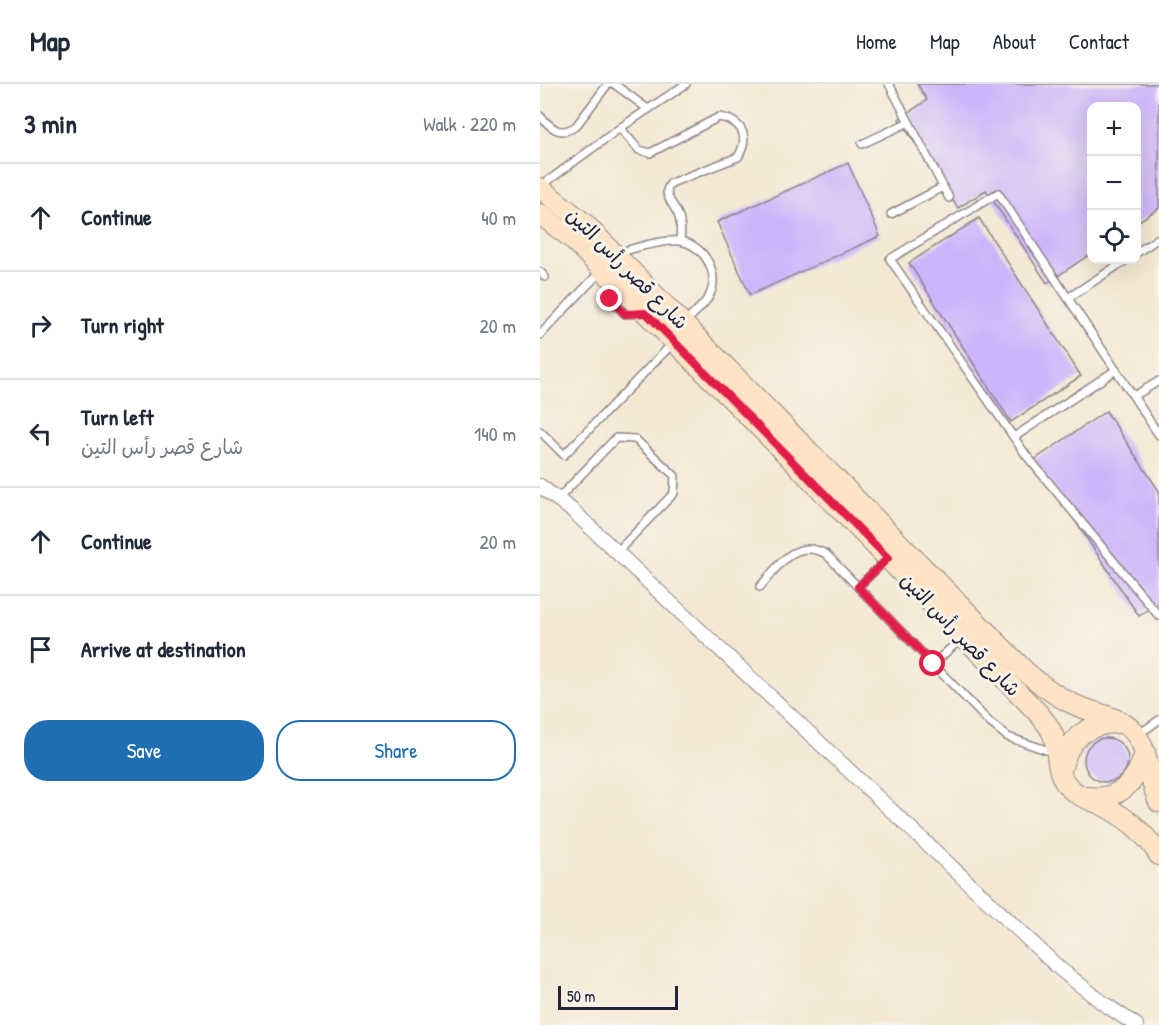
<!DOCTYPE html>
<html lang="en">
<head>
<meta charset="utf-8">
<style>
  body { margin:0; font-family:"Patrick Hand","Playpen Sans Arabic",sans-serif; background:#f6f6f7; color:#1f2937 }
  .controls { position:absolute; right:18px; top:18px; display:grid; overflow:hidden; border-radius:12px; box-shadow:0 6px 24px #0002 }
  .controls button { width:54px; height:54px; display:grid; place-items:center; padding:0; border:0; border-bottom:2px solid #e0e1e3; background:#fff; color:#1f2937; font:30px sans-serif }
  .scale { position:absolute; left:18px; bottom:15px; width:120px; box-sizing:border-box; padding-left:6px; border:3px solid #22223b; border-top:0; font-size:16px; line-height:21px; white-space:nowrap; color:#22223b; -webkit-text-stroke:4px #f7f3e8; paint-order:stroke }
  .stop { position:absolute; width:18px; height:18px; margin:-14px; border:4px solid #e11d48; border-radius:50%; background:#fff }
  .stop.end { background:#e11d48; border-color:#fff; box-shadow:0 2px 6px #0008 }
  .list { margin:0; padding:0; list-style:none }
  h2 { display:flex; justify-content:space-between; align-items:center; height:78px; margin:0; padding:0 24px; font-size:26px }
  h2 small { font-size:20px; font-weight:400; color:#747a83 }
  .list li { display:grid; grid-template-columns:39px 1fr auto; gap:18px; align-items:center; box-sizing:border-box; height:108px; padding:0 24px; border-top:2px solid #e0e1e3 }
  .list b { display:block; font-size:22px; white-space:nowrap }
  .list p { margin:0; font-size:20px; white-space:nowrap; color:#747a83 }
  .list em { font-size:20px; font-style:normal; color:#747a83 }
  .actions { display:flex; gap:12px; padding:18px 24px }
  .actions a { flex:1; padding:14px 0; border:2px solid #1f6fb2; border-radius:24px; text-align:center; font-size:21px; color:#1f6fb2 }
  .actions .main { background:#1f6fb2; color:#fff }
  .icon { flex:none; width:33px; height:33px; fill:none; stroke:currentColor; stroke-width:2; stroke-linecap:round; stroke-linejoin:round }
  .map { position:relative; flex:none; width:619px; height:941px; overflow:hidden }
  header { display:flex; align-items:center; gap:36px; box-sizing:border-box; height:84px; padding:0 30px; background:#fff; border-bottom:2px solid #e0e1e3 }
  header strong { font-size:28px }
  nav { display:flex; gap:33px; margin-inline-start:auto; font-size:21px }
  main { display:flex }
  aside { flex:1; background:#fff }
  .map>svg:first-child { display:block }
  .building { fill:#cdb5fb }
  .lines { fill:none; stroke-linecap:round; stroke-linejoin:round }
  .lane-casing { stroke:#8b8587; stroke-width:10 }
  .street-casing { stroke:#8b8587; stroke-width:16 }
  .secondary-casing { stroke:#8b8587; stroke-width:22 }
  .lane { stroke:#fff; stroke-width:7 }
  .street { stroke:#fff; stroke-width:14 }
  .secondary { stroke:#fee4c5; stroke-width:20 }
  .route { stroke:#e11d48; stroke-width:8 }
  .labels { text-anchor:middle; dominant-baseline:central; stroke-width:6; stroke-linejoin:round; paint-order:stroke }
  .street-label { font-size:20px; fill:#22223b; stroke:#f7f3e8 }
</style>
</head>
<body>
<header>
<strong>Map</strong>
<nav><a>Home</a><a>Map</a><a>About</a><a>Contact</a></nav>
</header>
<main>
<aside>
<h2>3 min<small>Walk · 220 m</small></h2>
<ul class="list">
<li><svg class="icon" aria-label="ahead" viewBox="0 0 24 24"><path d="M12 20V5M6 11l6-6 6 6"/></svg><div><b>Continue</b></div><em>40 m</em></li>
<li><svg class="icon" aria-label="right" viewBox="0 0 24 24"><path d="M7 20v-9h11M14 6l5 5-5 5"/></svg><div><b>Turn right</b></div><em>20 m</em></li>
<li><svg class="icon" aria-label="left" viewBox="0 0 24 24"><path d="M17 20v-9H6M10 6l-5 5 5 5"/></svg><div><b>Turn left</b><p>شارع قصر رأس التين</p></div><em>140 m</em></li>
<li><svg class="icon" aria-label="ahead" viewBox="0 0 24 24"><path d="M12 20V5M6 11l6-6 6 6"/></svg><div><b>Continue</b></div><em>20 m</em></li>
<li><svg class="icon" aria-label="arrive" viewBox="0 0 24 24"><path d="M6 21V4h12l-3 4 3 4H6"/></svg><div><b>Arrive at destination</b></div></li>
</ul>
<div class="actions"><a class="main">Save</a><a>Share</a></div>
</aside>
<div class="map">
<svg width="619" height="941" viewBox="0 0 619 941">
  <rect width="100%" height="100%" fill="#f7f3e8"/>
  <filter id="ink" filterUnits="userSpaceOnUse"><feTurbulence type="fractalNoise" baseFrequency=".0167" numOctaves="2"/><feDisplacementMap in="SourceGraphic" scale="12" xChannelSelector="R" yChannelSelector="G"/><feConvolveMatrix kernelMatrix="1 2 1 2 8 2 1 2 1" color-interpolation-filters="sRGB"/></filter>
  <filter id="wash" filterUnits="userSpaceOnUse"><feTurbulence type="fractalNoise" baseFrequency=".008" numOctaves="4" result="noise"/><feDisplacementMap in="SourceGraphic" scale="24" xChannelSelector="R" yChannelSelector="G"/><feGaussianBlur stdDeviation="1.35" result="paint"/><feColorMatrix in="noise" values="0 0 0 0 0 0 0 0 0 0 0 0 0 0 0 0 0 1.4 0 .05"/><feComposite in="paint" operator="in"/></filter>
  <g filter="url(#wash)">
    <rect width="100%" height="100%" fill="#f4e8d3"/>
    <g id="blocks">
      <!-- building -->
      <g class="building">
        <path d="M377,0H619V124L596,139V22H552V169L507,199L446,106L418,124L359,35L387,16Z"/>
        <path d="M308,79L340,152L210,211L177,138Z"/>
        <path d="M439,134L541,292L471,338L369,179Z"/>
        <path d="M566,327L619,407V519L599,532L494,376Z"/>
        <circle cx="566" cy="676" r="22"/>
      </g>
    </g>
  </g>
  <g filter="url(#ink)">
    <use href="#blocks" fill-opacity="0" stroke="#8b8587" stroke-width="1.5"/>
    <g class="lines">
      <defs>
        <g id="lane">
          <path d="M74,0L108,25"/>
          <path d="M349,0L409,114"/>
          <path d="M0,32C11,44 20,53 36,42L68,0"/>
          <path d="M80,44L99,66L110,69L179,33C203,37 210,53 198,73L131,99C120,111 135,120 139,133C141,141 141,149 140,157"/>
          <path d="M322,60L369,38"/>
          <path d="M1,102L80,44L146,0"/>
          <path d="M351,130L403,103"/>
          <path d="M76,169C93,165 123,155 140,157C165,161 182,192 168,214C162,223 153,230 146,238"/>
          <path d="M596,169L619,154"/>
          <path d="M0,188L5,193"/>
          <path d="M72,201L70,215L85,230L101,229"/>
          <path d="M528,214L586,176"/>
          <path d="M0,251L62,186"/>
          <path d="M594,312L619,297"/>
          <path d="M0,347L24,371L132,260"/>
          <path d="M619,351L458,109L350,175L486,371L619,532"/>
          <path d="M474,353L576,286"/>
          <path d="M18,415L76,354L95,355L135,392L134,409L77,468"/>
          <path d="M220,503C238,482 255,453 286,470L449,638L468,653L515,669"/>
          <path d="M318,503L346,476"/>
          <path d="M393,580L422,554"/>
          <path d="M599,650L619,636"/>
        </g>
        <path id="street" d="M0,402L33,427L520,885L563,919L596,941"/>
        <g id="secondary">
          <path d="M0,104L44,139L485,587C500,600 514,611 531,619C552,630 583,631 597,652C610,672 609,697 619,718"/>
          <path d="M0,130L31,154L48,171L251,375L499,630C505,637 511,644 514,653C518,669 516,690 528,702C537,713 552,716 564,722C589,735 604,748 619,771"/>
          <path d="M521,686C529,653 547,639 580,639"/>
          <path d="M547,713C580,717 597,698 605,668"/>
        </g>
      </defs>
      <!-- lane casing -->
      <use href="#lane" class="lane-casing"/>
      <!-- street casing -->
      <use href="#street" class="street-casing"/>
      <!-- secondary casing -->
      <use href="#secondary" class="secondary-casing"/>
      <!-- lane -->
      <use href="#lane" class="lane"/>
      <!-- street -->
      <use href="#street" class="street"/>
      <!-- secondary -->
      <use href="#secondary" class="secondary"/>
    </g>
  </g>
  <g class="lines" filter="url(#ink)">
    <!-- route -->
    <path class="route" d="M70,215L85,230L106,229L348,474L318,503L393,580"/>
  </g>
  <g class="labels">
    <!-- street labels -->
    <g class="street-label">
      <text transform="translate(88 184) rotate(45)">شارع قصر رأس التين</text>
      <text transform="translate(421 550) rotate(46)">شارع قصر رأس التين</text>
    </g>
  </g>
</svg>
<div class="controls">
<button>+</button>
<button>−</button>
<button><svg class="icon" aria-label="locate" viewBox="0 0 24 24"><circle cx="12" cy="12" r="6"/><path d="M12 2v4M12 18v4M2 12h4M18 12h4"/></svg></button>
</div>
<div class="scale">50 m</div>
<div class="stop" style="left:393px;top:580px"></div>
<div class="stop end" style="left:70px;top:215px"></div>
</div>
</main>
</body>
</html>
